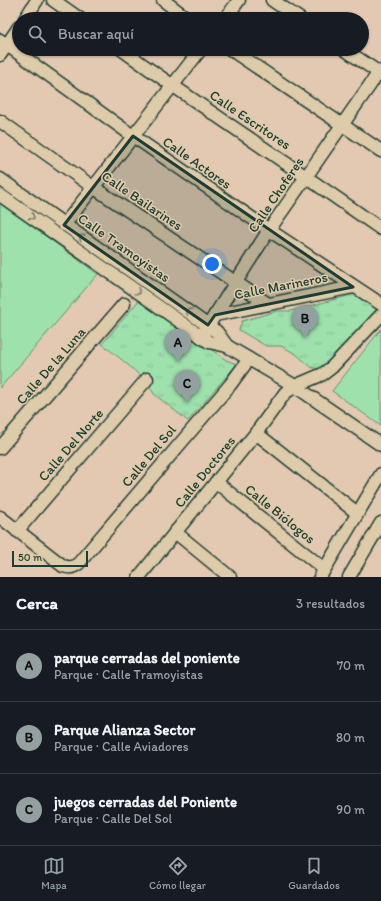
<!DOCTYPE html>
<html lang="es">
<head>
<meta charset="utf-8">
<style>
  body { margin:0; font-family:Itim,sans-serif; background:#20242c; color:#f1f3f6 }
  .scale { position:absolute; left:12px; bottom:10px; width:76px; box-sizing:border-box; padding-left:4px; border:2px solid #1f3d34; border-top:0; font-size:11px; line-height:14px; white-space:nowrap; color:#1f3d34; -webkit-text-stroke:3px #decba9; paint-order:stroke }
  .you { position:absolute; left:212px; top:264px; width:14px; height:14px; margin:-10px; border:3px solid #fff; border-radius:50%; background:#1a73e8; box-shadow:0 0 0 6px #1a73e833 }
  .badge { display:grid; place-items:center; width:26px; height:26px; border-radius:50%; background:#92a19f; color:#111; font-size:13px; font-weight:700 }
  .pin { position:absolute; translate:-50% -33px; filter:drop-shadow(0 1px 2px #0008) }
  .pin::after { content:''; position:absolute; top:21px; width:14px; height:12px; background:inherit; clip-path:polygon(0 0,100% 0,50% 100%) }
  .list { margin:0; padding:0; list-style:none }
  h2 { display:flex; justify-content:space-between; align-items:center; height:52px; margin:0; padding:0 16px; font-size:17px }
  h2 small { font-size:13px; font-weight:400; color:#9ea1a6 }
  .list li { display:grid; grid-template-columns:26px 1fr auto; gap:12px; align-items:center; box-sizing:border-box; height:72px; padding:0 16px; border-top:1px solid #363941 }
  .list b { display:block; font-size:15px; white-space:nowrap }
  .list p { margin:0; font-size:13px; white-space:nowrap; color:#9ea1a6 }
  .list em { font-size:13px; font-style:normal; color:#9ea1a6 }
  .icon { flex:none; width:22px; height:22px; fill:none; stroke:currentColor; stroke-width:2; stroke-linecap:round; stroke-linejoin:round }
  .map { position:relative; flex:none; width:381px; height:577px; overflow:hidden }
  .search { position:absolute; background:#171b24; box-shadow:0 1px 3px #0004; left:12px; right:12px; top:12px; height:44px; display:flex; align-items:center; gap:10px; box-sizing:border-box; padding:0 14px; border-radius:22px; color:#9ea1a6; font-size:15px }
  .sheet { height:268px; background:#171b24 }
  nav { display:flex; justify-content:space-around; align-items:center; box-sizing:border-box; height:56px; border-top:1px solid #363941; background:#171b24; font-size:11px; color:#9ea1a6 }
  nav a { display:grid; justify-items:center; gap:2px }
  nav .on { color:#92a19f }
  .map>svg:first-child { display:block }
  .grass { fill:#9ee1ad; stroke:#5e8f70 }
  .park { fill:url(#park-tufts); stroke:#5e8f70 }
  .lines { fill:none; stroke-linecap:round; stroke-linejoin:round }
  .minor-casing { stroke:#1f3d34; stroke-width:15 }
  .minor { stroke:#decba9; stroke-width:12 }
  .oneway { stroke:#757d69 }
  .marked { fill:#1f3d34; fill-opacity:0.2; stroke:#1f3d34; stroke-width:3; stroke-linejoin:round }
  .labels { text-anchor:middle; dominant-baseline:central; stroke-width:3; stroke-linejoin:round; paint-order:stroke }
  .street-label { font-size:14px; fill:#1f3d34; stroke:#decba9 }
</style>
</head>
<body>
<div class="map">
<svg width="381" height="577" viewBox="0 0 381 577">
  <defs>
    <pattern id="park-tufts" width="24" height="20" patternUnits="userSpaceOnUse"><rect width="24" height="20" fill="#9ee1ad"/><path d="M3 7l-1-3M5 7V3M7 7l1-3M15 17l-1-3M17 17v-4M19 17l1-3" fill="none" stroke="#88c295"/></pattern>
  </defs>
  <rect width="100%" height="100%" fill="#e3c9b2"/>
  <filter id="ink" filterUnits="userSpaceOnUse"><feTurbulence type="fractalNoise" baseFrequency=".025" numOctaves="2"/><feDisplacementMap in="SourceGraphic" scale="8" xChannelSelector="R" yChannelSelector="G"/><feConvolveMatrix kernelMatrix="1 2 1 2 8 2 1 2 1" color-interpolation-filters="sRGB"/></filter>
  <g filter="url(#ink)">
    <!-- grass -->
    <g class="grass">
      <path d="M0,203L98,274L0,388Z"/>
      <path d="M381,329V426L332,391Z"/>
    </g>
    <!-- park -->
    <g class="park">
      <path d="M359,293L381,308L322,370L311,367L296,354L281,346H266L239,330L242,321L277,311H291Z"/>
      <path d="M140,299L226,360L237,364L188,421L154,394C146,377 117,356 102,344Z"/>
    </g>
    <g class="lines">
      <defs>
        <g id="minor">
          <path d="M53,0L80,19"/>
          <path d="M163,0L188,19"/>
          <path d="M272,0L300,19"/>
          <path d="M25,19L37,0"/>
          <path d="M225,19L239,0"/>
          <path d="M0,40L133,136L269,230L381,304"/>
          <path d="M121,49C207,111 295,168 381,229"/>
          <path d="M230,49L381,151"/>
          <path d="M344,49L381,74"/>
          <path d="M0,55L19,27"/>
          <path d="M0,121L93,187L268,304"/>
          <path d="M0,179L217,332L227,346"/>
          <path d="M0,195L209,342L227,346L295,386L381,445"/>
          <path d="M64,225L201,49"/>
          <path d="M215,315L353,287"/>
          <path d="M201,337L269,230L379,72"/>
          <path d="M256,433L357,513"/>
          <path d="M0,448L124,304"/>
          <path d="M216,482L324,569"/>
          <path d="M0,517L63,566C69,568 72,568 78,564L230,385L249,359"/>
          <path d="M17,531L147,379"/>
          <path d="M175,532L230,577"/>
          <path d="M139,577L256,433L285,393L295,386L323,374L332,367L381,315"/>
          <path d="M320,577L381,474"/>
          <path d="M349,577L381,523"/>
        </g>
      </defs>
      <!-- minor casing -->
      <use href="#minor" class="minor-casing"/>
      <!-- minor -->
      <use href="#minor" class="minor"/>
    </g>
    <!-- one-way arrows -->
    <defs><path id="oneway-chevron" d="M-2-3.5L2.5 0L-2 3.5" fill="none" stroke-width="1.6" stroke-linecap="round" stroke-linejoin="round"/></defs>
    <g class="oneway">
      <use href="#oneway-chevron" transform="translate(32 217) rotate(35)"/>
      <use href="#oneway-chevron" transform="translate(81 237) rotate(-145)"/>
      <use href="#oneway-chevron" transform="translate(138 292) rotate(35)"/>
      <use href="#oneway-chevron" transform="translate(188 311) rotate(-145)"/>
    </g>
  </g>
  <!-- marked area -->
  <path class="marked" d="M133,136L353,287L215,315L208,325L64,225Z"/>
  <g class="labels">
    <!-- street labels -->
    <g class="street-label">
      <text transform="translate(250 120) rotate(34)">Calle Escritores</text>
      <text transform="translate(197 163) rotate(35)">Calle Actores</text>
      <text transform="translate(276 195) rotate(-56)">Calle Choferes</text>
      <text transform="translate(142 201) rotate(34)">Calle Bailarines</text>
      <text transform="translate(124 248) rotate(35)">Calle Tramoyistas</text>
      <text transform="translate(281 286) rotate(-11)">Calle Marineros</text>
      <text transform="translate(51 366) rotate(-49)">Calle De la Luna</text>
      <text transform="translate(71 445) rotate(-49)">Calle Del Norte</text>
      <text transform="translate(149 456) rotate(-50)">Calle Del Sol</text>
      <text transform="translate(205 472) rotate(-51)">Calle Doctores</text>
      <text transform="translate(280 514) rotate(39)">Calle Biólogos</text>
    </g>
  </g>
</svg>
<div class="scale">50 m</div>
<div class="you"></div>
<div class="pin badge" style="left:178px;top:362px">A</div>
<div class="pin badge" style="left:305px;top:338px">B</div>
<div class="pin badge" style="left:187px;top:403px">C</div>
<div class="search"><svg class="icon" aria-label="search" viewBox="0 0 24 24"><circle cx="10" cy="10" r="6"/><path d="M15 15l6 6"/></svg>Buscar aquí</div>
</div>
<section class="sheet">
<h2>Cerca<small>3 resultados</small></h2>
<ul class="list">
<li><span class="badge">A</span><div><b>parque cerradas del poniente</b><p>Parque · Calle Tramoyistas</p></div><em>70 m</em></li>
<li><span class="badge">B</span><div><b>Parque Alianza Sector</b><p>Parque · Calle Aviadores</p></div><em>80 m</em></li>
<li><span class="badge">C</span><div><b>juegos cerradas del Poniente</b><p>Parque · Calle Del Sol</p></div><em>90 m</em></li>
</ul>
</section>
<nav>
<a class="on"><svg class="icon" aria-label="map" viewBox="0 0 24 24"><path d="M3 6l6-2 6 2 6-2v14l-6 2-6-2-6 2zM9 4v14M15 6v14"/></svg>Mapa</a>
<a><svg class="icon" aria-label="directions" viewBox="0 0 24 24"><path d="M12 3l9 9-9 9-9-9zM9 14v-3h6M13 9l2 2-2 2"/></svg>Cómo llegar</a>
<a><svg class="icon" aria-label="saved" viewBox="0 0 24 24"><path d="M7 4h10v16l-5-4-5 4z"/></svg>Guardados</a>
</nav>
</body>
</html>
